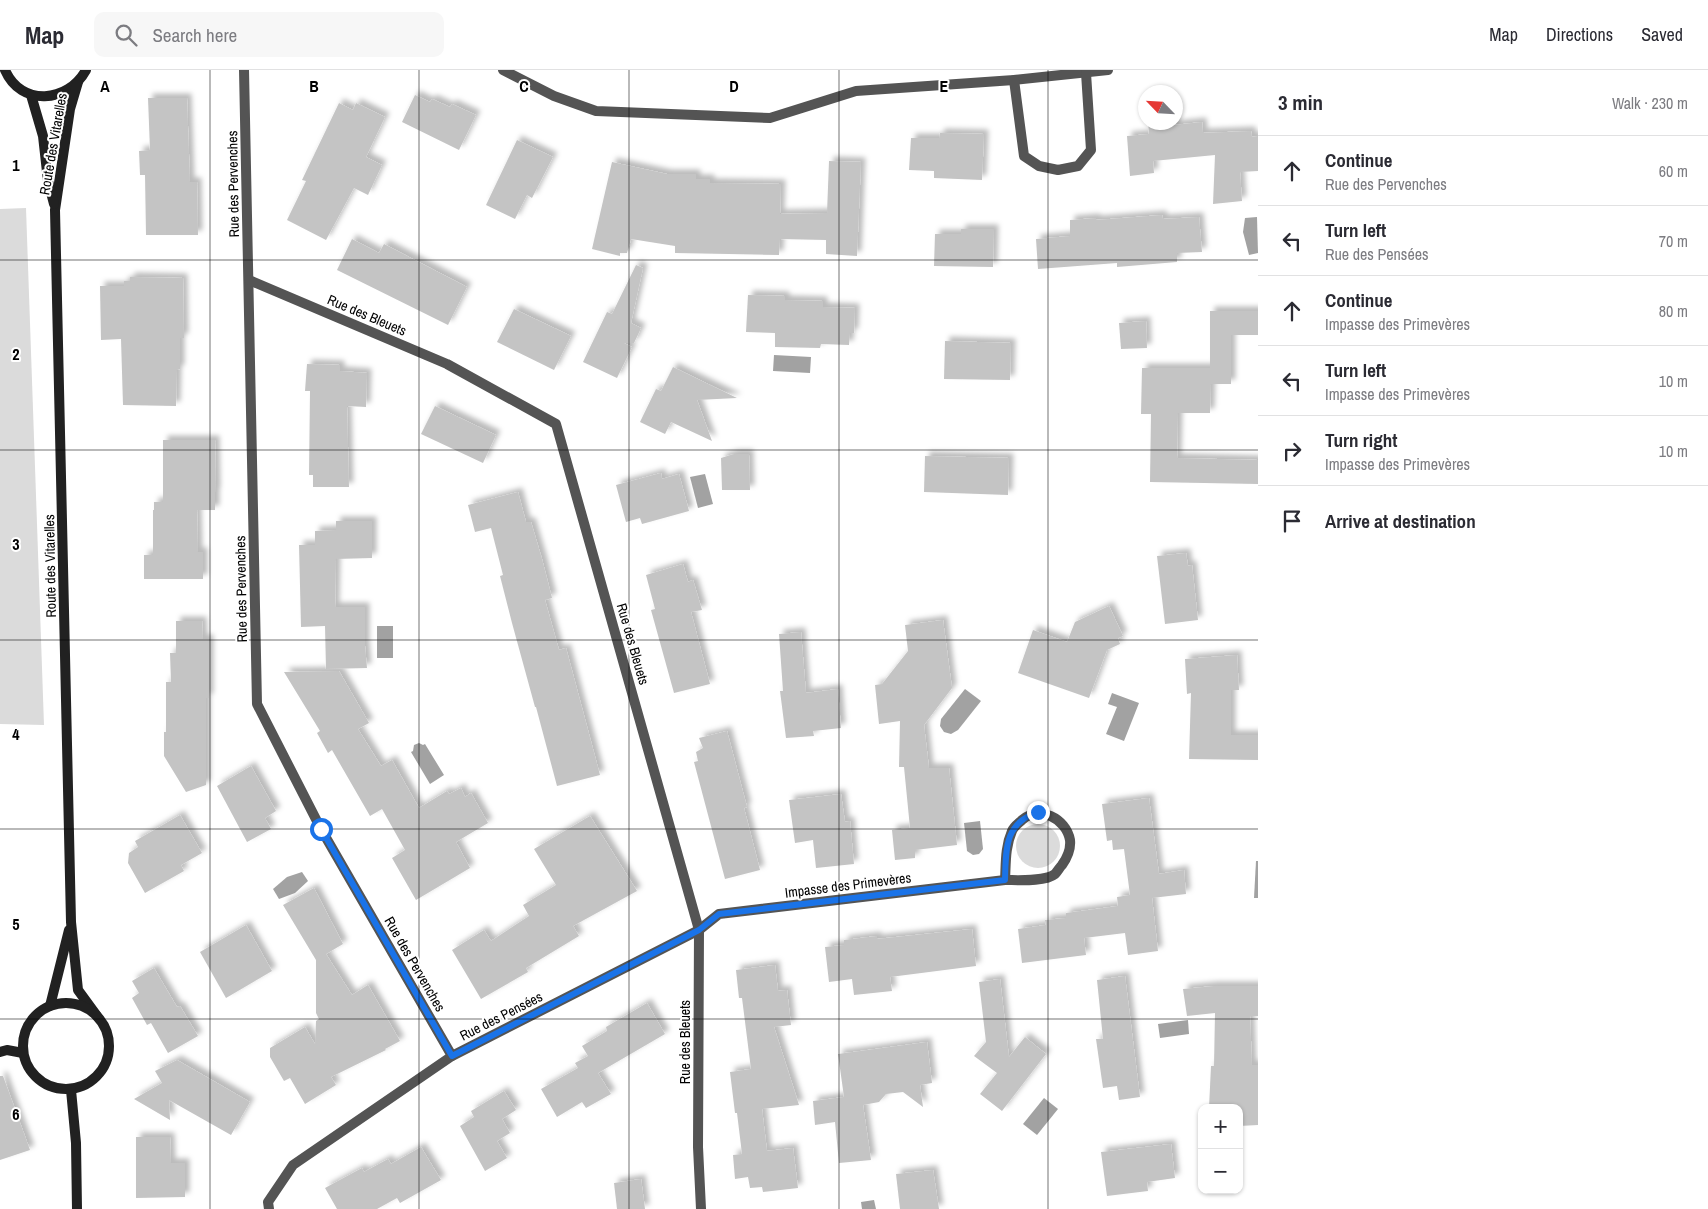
<!DOCTYPE html>
<html lang="en">
<head>
<meta charset="utf-8">
<style>
  body { margin:0; font-family:"Archivo Narrow",sans-serif; background:#f7f7f7; color:#2b2b33 }
  .controls { position:absolute; right:15px; bottom:15px; display:grid; overflow:hidden; border-radius:10px; box-shadow:0 1px 4px #0004 }
  .controls button { width:45px; height:45px; display:grid; place-items:center; padding:0; border:0; border-bottom:1px solid #e1e1e2; background:#fff; color:#2b2b33; font:25px sans-serif }
  .compass { position:absolute; left:1138px; top:15px; width:45px; height:45px; border-radius:50%; background:#fff; box-shadow:0 1px 4px #0004; rotate:295deg }
  .stop { position:absolute; width:15px; height:15px; margin:-11px; border:4px solid #1a73e8; border-radius:50%; background:#fff }
  .stop.end { background:#1a73e8; border-color:#fff; box-shadow:0 1px 5px #0008 }
  .list { margin:0; padding:0; list-style:none }
  h2 { display:flex; justify-content:space-between; align-items:center; height:65px; margin:0; padding:0 20px; font-size:21px }
  h2 small { font-size:16px; font-weight:400; color:#7c7c81 }
  .list li { display:grid; grid-template-columns:32px 1fr auto; gap:15px; align-items:center; box-sizing:border-box; height:70px; padding:0 20px; border-top:1px solid #e1e1e2 }
  .list b { display:block; font-size:19px; white-space:nowrap }
  .list p { margin:0; font-size:16px; white-space:nowrap; color:#7c7c81 }
  .list em { font-size:16px; font-style:normal; color:#7c7c81 }
  .icon { flex:none; width:28px; height:28px; fill:none; stroke:currentColor; stroke-width:2; stroke-linecap:round; stroke-linejoin:round }
  .map { position:relative; flex:none; width:1258px; height:1139px; overflow:hidden }
  header { display:flex; align-items:center; gap:30px; box-sizing:border-box; height:70px; padding:0 25px; background:#fff; border-bottom:1px solid #e1e1e2 }
  header strong { font-size:24px }
  nav { display:flex; gap:28px; margin-inline-start:auto; font-size:18px }
  .search { width:350px; height:45px; background:#f7f7f7; display:flex; align-items:center; gap:12px; box-sizing:border-box; padding:0 18px; border-radius:10px; color:#7c7c81; font-size:19px }
  main { display:flex }
  aside { flex:1; background:#fff }
  .map>svg:first-child { display:block }
  .green { fill:#dbdbdb }
  .water { fill:#a2a2a2 }
  .building { fill:#c4c4c4; filter:url(#shadow) }
  .lines { fill:none; stroke-linecap:round; stroke-linejoin:round }
  .street { stroke:#545454; stroke-width:10 }
  .secondary { stroke:#212121; stroke-width:10 }
  .route { stroke:#1a73e8; stroke-width:6 }
  .grid { fill:none; stroke:#000; stroke-width:1; stroke-opacity:0.55 }
  .labels { text-anchor:middle; dominant-baseline:central; stroke-width:4; stroke-linejoin:round; paint-order:stroke }
  .street-label { font-size:14px; fill:#000; stroke:#fff }
  .grid-label { font-size:16px; text-anchor:middle; font-weight:bold; fill:#000; stroke:#fff; stroke-width:4; stroke-linejoin:round; paint-order:stroke }
</style>
</head>
<body>
<header>
<strong>Map</strong>
<div class="search"><svg class="icon" aria-label="search" viewBox="0 0 24 24"><circle cx="10" cy="10" r="6"/><path d="M15 15l6 6"/></svg>Search here</div>
<nav><a>Map</a><a>Directions</a><a>Saved</a></nav>
</header>
<main>
<div class="map">
<svg width="1258" height="1139" viewBox="0 0 1258 1139">
  <defs>
    <filter id="shadow"><feDropShadow dx="4.5" dy="-4.5" stdDeviation="2.5" flood-color="#0004"/></filter>
  </defs>
  <rect width="100%" height="100%" fill="#fff"/>
  <!-- green -->
  <g class="green">
    <path d="M26,138L44,655L0,654V139Z"/>
    <circle cx="1038" cy="776" r="22"/>
  </g>
  <!-- water -->
  <g class="water">
    <path d="M1257,147L1258,183L1249,185L1243,162L1245,148Z"/>
    <path d="M774,285L811,287L810,303L773,301Z"/>
    <path d="M705,404L713,434L698,438L690,407Z"/>
    <rect x="377" y="556" width="16" height="32"/>
    <path d="M965,619L981,631L958,660L951,664L944,662L940,656L941,649Z"/>
    <path d="M1112,623L1139,633L1124,671L1106,664L1117,637L1108,634Z"/>
    <path d="M419,673L423,675L425,674L444,705L430,714L411,682L413,681L414,675Z"/>
    <path d="M980,751L983,779L979,784L973,785L967,781L964,753Z"/>
    <path d="M1256,791H1258V828H1254Z"/>
    <path d="M302,802L308,811L295,823L279,829L273,819L287,807Z"/>
    <path d="M1188,950L1189,964L1160,968L1158,954Z"/>
    <path d="M1044,1028L1058,1039L1037,1065L1023,1054Z"/>
    <path d="M874,1130L876,1139H862L861,1132Z"/>
  </g>
  <!-- building -->
  <g class="building">
    <path d="M415,25L430,32L432,29L450,37L452,34L476,45L459,80L402,52Z"/>
    <path d="M148,28H187L190,112H197L198,165H146L145,105H140L139,81L150,80Z"/>
    <path d="M339,33L353,40L356,33L385,47L366,87L382,95L368,125L354,118L326,170L287,150L306,111L302,110Z"/>
    <path d="M1148,52H1173L1174,55L1202,52L1203,63L1251,61L1252,67L1258,66V101L1240,102L1242,131L1213,134L1215,85L1153,91L1154,103L1130,106L1127,66L1149,64Z"/>
    <path d="M940,63L984,64L982,110L934,108V101L909,100L911,68H939Z"/>
    <path d="M517,70L553,87L532,128L527,125L515,149L486,135Z"/>
    <path d="M829,91L861,92L857,186L826,184V170L780,169L779,185L675,183V176L631,169L627,183H620V186L592,179L612,92L667,104H696V109H710V113L781,114L780,144L827,143Z"/>
    <path d="M1162,145L1163,149L1199,147L1202,182L1177,183V192L1117,197V193L1038,199L1036,169L1070,166V150L1096,148V150Z"/>
    <path d="M961,159H994L993,197L934,196L935,164H961Z"/>
    <path d="M352,169L379,183L384,174L467,217L448,255L337,200Z"/>
    <path d="M636,195L643,198L631,253L641,258L634,273H624L632,277L617,308L583,292L607,242L612,244Z"/>
    <path d="M130,207L183,208L184,268H180V299L177,300L176,336L123,335L121,269L101,270L100,216H124V211H130Z"/>
    <path d="M748,225L785,226V230L823,231V237L855,238L854,263H850L849,275L821,274L820,278L775,277V263L746,262Z"/>
    <path d="M514,239L571,266L554,300L497,272Z"/>
    <path d="M1210,241H1258V265H1231V314H1211L1210,343H1178L1177,388L1258,390V414L1150,412L1151,344H1141L1142,298H1210Z"/>
    <path d="M1146,251L1147,278L1121,279L1119,253Z"/>
    <path d="M945,271L1011,273L1010,310L944,309Z"/>
    <path d="M307,294L340,295V301L367,303L366,337L347,336L349,417H313V405H309L310,321H305Z"/>
    <path d="M673,297L737,328L697,330L712,371L671,352L665,364L640,352L656,319L661,321Z"/>
    <path d="M435,336L496,365L483,393L421,364Z"/>
    <path d="M163,370H215L216,422H215V440H197L198,482H203V509H144V485H153V440H154V432H163Z"/>
    <path d="M734,384H749L750,420H722L721,388Z"/>
    <path d="M925,386L1009,388L1008,425L924,422Z"/>
    <path d="M661,403L662,409L679,404L689,441L642,454L640,448L626,452L616,415Z"/>
    <path d="M518,422L526,452H531L542,489L552,528L545,530L559,580L566,578L600,705L557,716L536,637H535L512,553L500,506L503,505L491,458L475,462L468,435Z"/>
    <path d="M336,451H372V488L336,489L335,537H365V576L367,598L326,599L325,556L301,557L299,475H315V461L336,460Z"/>
    <path d="M1186,483L1188,496L1192,495L1198,550L1165,554L1157,486Z"/>
    <path d="M683,494L688,512L693,510L702,540L691,542L710,614L674,623L651,540L655,539L646,505Z"/>
    <path d="M1109,536L1123,566L1118,568L1120,574L1107,580L1089,628L1018,603L1033,560L1067,572L1075,552Z"/>
    <path d="M943,550L952,618L924,655L929,698H949L957,775L915,780V788L895,790L892,760L910,758L904,697H899L900,651L879,654L875,615L882,614L908,581L905,555Z"/>
    <path d="M176,551H202L203,569H209V628H206V715L186,722L164,686V662H166V612H171L170,583H176Z"/>
    <path d="M801,562L806,623L838,619L841,658L813,661L814,666L786,668L780,621H783L779,564Z"/>
    <path d="M1237,585L1239,620H1231V665H1258V690L1189,689L1191,623L1187,624L1185,589Z"/>
    <path d="M339,601L369,653L358,659L381,696L392,690L419,738L447,721L449,724L461,718L465,727L471,723L488,753L456,772L470,798L416,830L392,788L405,780L382,739L370,746L332,680L328,683L317,663L320,661L284,602Z"/>
    <path d="M727,661L747,737L744,738L760,800L725,809L694,692L698,691L696,682L703,678L699,668Z"/>
    <path d="M251,696L276,741L265,748L271,759L247,772L217,716Z"/>
    <path d="M841,724L845,752L850,751L854,794L816,798L813,770L795,773L789,730Z"/>
    <path d="M1149,728L1159,804L1184,800L1186,824L1152,828L1158,881L1128,885L1125,863L1084,868L1086,885L1022,893L1018,859L1046,855L1045,850L1066,848V843L1118,836L1117,827L1130,825L1124,779L1113,780L1112,770L1107,771L1102,734Z"/>
    <path d="M180,745L202,783L181,795L184,801L145,823L128,793L129,783L138,777L135,771Z"/>
    <path d="M590,746L637,821L573,856L579,866L526,898L528,902L481,929L452,880L484,860L491,871L529,846L523,835L556,815L534,779Z"/>
    <path d="M314,818L343,874L326,884L352,925L368,915L400,971L385,979L386,980L331,1007L336,1015L305,1034L290,1008L284,1011L270,987V978L305,957L315,974L316,951L319,949L316,943V890L283,835Z"/>
    <path d="M246,855L272,901L226,928L200,882Z"/>
    <path d="M972,859L976,896L890,907L892,921L854,925L852,909L829,912L825,877L844,875V870L877,866V869Z"/>
    <path d="M775,895L778,921L787,920L791,955L774,957L799,1035L762,1039L767,1081L793,1078L798,1118L763,1122L762,1117L750,1118L748,1107L735,1109L733,1085L742,1084L737,1043H735L730,1002L751,999L742,928H739L736,900Z"/>
    <path d="M154,898L177,937L180,936L198,966L168,983L151,953L147,955L132,928L139,923L132,911Z"/>
    <path d="M1125,906L1140,1027L1119,1030L1117,1016L1103,1018L1096,969H1103L1097,910Z"/>
    <path d="M1000,909L1009,987L1025,967L1046,984L1002,1041L980,1024L997,1003L974,986L986,972L979,912Z"/>
    <path d="M1214,916H1258V946H1250L1252,995H1258V1055L1239,1056V1038H1209L1211,996H1214L1215,943L1187,946L1183,919Z"/>
    <path d="M647,933L665,964L598,1003L611,1024L586,1038L582,1032L557,1047L541,1019L578,998L575,993L588,986L582,976L607,961L606,957Z"/>
    <path d="M927,972L932,1013L920,1015L923,1037L903,1022L886,1024L879,1032L863,1035L871,1090L839,1093L835,1052L815,1055L813,1031L844,1027L838,984Z"/>
    <path d="M177,990L250,1032L231,1065L169,1030L170,1050L134,1029L162,1013L155,1001Z"/>
    <path d="M0,1006H3L30,1080L0,1090Z"/>
    <path d="M504,1021L516,1040L502,1049L510,1063L497,1071L507,1088L485,1101L460,1056L474,1047L471,1041Z"/>
    <path d="M136,1067H170L171,1093H185V1127L136,1128Z"/>
    <path d="M1171,1074L1175,1108L1147,1112L1148,1121L1107,1126L1101,1082Z"/>
    <path d="M421,1077L441,1110L400,1133L397,1128L377,1139H337L325,1118L362,1098L364,1102L388,1089L391,1094Z"/>
    <path d="M933,1100L939,1139H900L896,1104Z"/>
    <path d="M641,1109L645,1139H617L614,1113Z"/>
  </g>
  <g class="lines">
    <!-- street -->
    <g class="street">
      <path d="M244,0L257,634L321,759L452,986"/>
      <path d="M503,0L554,26L596,41L770,48L856,21L1014,10L1108,0"/>
      <path d="M1014,10L1024,86L1039,96L1058,100L1078,96L1091,80L1086,3"/>
      <path d="M249,210L447,294L556,354L699,860L698,1077L701,1139"/>
      <path d="M269,1139L268,1132L293,1095L452,986L699,860L719,844L1005,810C1018,810 1045,812 1055,804C1057,802 1060,797 1062,795C1067,788 1071,779 1070,770C1066,748 1039,735 1022,750C1019,753 1014,756 1012,761C1005,777 1006,793 1005,810"/>
    </g>
    <!-- secondary -->
    <g class="secondary">
      <path d="M5,0C21,37 68,33 86,0"/>
      <path d="M78,12L70,39L55,140L71,852L78,920L97,946"/>
      <path d="M31,25L43,66L48,111L54,134"/>
      <circle cx="66" cy="976" r="43"/>
      <path d="M50,936L69,860"/>
      <path d="M0,982L7,980L23,983"/>
      <path d="M71,1020L76,1073L77,1139"/>
    </g>
  </g>
  <g class="lines">
    <!-- route -->
    <path class="route" d="M321,759L452,986L699,860L719,844L1005,810C1006,780 1004,753 1038,742"/>
  </g>
  <!-- grid -->
  <path class="grid" d="M210,0V1139M419,0V1139M629,0V1139M839,0V1139M1048,0V1139M0,190H1258M0,380H1258M0,570H1258M0,759H1258M0,949H1258"/>
  <g class="labels">
    <!-- street labels -->
    <g class="street-label">
      <text transform="translate(53 74) rotate(-80)">Route des Vitarelles</text>
      <text transform="translate(233 114) rotate(-91)">Rue des Pervenches</text>
      <text transform="translate(367 245) rotate(23)">Rue des Bleuets</text>
      <text transform="translate(50 496) rotate(-91)">Route des Vitarelles</text>
      <text transform="translate(241 519) rotate(-91)">Rue des Pervenches</text>
      <text transform="translate(633 574) rotate(74)">Rue des Bleuets</text>
      <text transform="translate(848 815) rotate(-7)">Impasse des Primevères</text>
      <text transform="translate(415 894) rotate(60)">Rue des Pervenches</text>
      <text transform="translate(501 946) rotate(-27)">Rue des Pensées</text>
      <text transform="translate(685 972) rotate(-90)">Rue des Bleuets</text>
    </g>
  </g>
  <g class="grid-label">
    <text x="105" y="22">A</text>
    <text x="314" y="22">B</text>
    <text x="524" y="22">C</text>
    <text x="734" y="22">D</text>
    <text x="944" y="22">E</text>
    <text x="16" y="101">1</text>
    <text x="16" y="290">2</text>
    <text x="16" y="480">3</text>
    <text x="16" y="670">4</text>
    <text x="16" y="860">5</text>
    <text x="16" y="1050">6</text>
  </g>
</svg>
<div class="controls">
<button>+</button>
<button>−</button>
</div>
<svg class="compass" viewBox="-18 -18 36 36"><path d="M0-13l5 13h-10z" fill="#e53935"/><path d="M0 13l5-13h-10z" fill="#7c7c81"/></svg>
<div class="stop" style="left:321px;top:759px"></div>
<div class="stop end" style="left:1038px;top:742px"></div>
</div>
<aside>
<h2>3 min<small>Walk · 230 m</small></h2>
<ul class="list">
<li><svg class="icon" aria-label="ahead" viewBox="0 0 24 24"><path d="M12 20V5M6 11l6-6 6 6"/></svg><div><b>Continue</b><p>Rue des Pervenches</p></div><em>60 m</em></li>
<li><svg class="icon" aria-label="left" viewBox="0 0 24 24"><path d="M17 20v-9H6M10 6l-5 5 5 5"/></svg><div><b>Turn left</b><p>Rue des Pensées</p></div><em>70 m</em></li>
<li><svg class="icon" aria-label="ahead" viewBox="0 0 24 24"><path d="M12 20V5M6 11l6-6 6 6"/></svg><div><b>Continue</b><p>Impasse des Primevères</p></div><em>80 m</em></li>
<li><svg class="icon" aria-label="left" viewBox="0 0 24 24"><path d="M17 20v-9H6M10 6l-5 5 5 5"/></svg><div><b>Turn left</b><p>Impasse des Primevères</p></div><em>10 m</em></li>
<li><svg class="icon" aria-label="right" viewBox="0 0 24 24"><path d="M7 20v-9h11M14 6l5 5-5 5"/></svg><div><b>Turn right</b><p>Impasse des Primevères</p></div><em>10 m</em></li>
<li><svg class="icon" aria-label="arrive" viewBox="0 0 24 24"><path d="M6 21V4h12l-3 4 3 4H6"/></svg><div><b>Arrive at destination</b></div></li>
</ul>
</aside>
</main>
</body>
</html>
